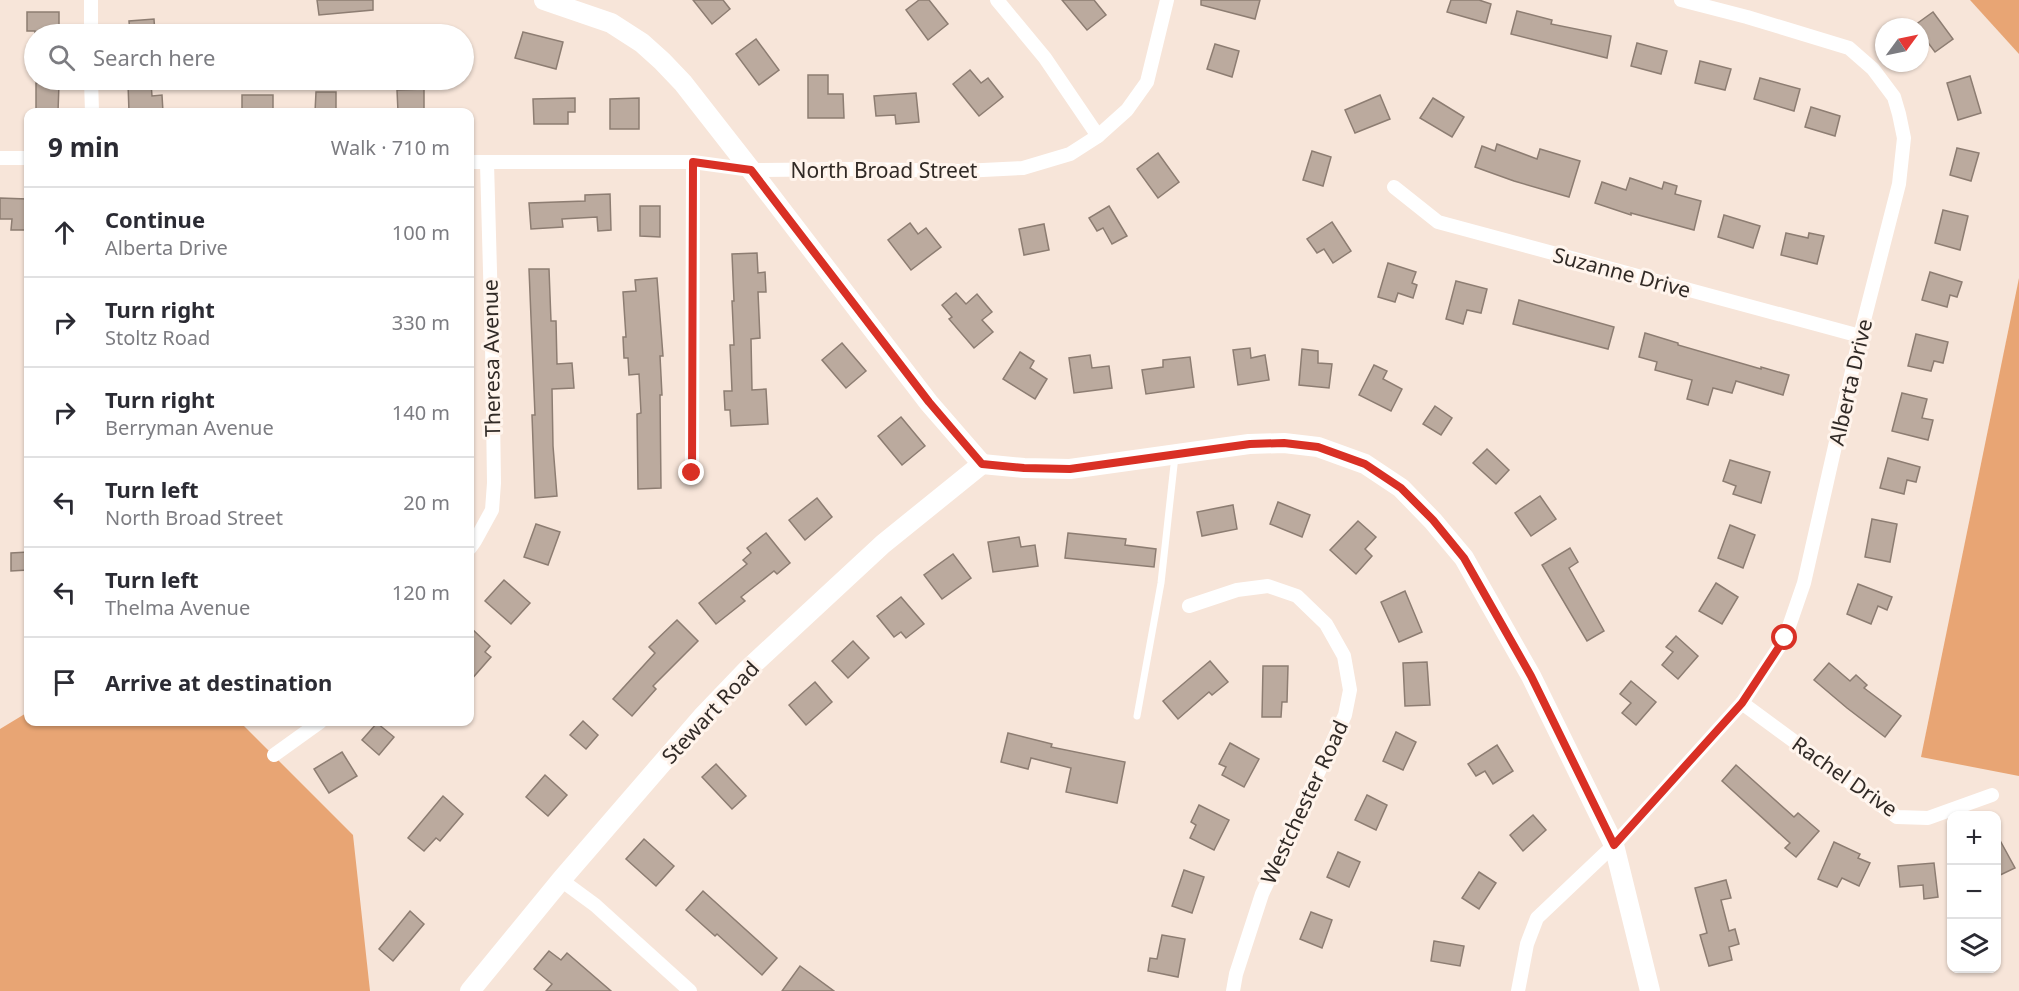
<!DOCTYPE html>
<html lang="en">
<head>
<meta charset="utf-8">
<style>
  body { margin:0; font-family:"Noto Sans",sans-serif; background:#f7f7f7; color:#2b2b33 }
  .controls { position:absolute; right:18px; bottom:18px; display:grid; overflow:hidden; border-radius:12px; box-shadow:0 2px 4px #0004 }
  .controls button { width:54px; height:54px; display:grid; place-items:center; padding:0; border:0; border-bottom:2px solid #e1e1e2; background:#fff; color:#2b2b33; font:30px sans-serif }
  .compass { position:absolute; left:1875px; top:18px; width:54px; height:54px; border-radius:50%; background:#fff; box-shadow:0 2px 4px #0004; rotate:57deg }
  .stop { position:absolute; width:18px; height:18px; margin:-14px; border:4px solid #d93025; border-radius:50%; background:#fff }
  .stop.end { background:#d93025; border-color:#fff; box-shadow:0 2px 6px #0008 }
  .list { margin:0; padding:0; list-style:none }
  h2 { display:flex; justify-content:space-between; align-items:center; height:78px; margin:0; padding:0 24px; font-size:26px }
  h2 small { font-size:20px; font-weight:400; color:#7c7c81 }
  .list li { display:grid; grid-template-columns:39px 1fr auto; gap:18px; align-items:center; box-sizing:border-box; height:90px; padding:0 24px; border-top:2px solid #e1e1e2 }
  .list b { display:block; font-size:22px; white-space:nowrap }
  .list p { margin:0; font-size:20px; white-space:nowrap; color:#7c7c81 }
  .list em { font-size:20px; font-style:normal; color:#7c7c81 }
  .icon { flex:none; width:33px; height:33px; fill:none; stroke:currentColor; stroke-width:2; stroke-linecap:round; stroke-linejoin:round }
  .map { position:relative; flex:none; width:2019px; height:991px; overflow:hidden }
  .search { position:absolute; background:#fff; box-shadow:0 2px 4px #0004; left:24px; top:24px; width:450px; height:66px; display:flex; align-items:center; gap:15px; box-sizing:border-box; padding:0 21px; border-radius:33px; color:#7c7c81; font-size:22px }
  .panel { position:absolute; background:#fff; box-shadow:0 2px 4px #0004; left:24px; top:108px; width:450px; height:618px; border-radius:12px }
  .map>svg:first-child { display:block }
  .forest { fill:#e8a574 }
  .building { fill:#bbaa9e; stroke:#8d7d72; stroke-width:1.5 }
  .lines { fill:none; stroke-linecap:round; stroke-linejoin:round }
  .lane { stroke:#fff; stroke-width:7 }
  .street { stroke:#fff; stroke-width:14 }
  .secondary { stroke:#fff; stroke-width:20 }
  .route { stroke:#d93025; stroke-width:8 }
  .labels { text-anchor:middle; dominant-baseline:central; stroke-width:6; stroke-linejoin:round; paint-order:stroke }
  .street-label { font-size:21px; fill:#312a26; stroke:#fff4ec }
</style>
</head>
<body>
<div class="map">
<svg width="2019" height="991" viewBox="0 0 2019 991">
  <rect width="100%" height="100%" fill="#f7e5d9"/>
  <!-- forest -->
  <g class="forest">
    <path d="M1970,0H2019V54Z"/>
    <path d="M2019,278V776L1921,757Z"/>
    <path d="M28,712V722H240L353,835L370,991H0V729Z"/>
  </g>
  <!-- building -->
  <g class="building">
    <path d="M317,0H373V10L319,15Z"/>
    <path d="M693,0H723L730,9L712,24Z"/>
    <path d="M919,0H929L948,24L928,40L906,10Z"/>
    <path d="M1062,0H1094L1106,15L1087,30Z"/>
    <path d="M1201,0H1260L1255,19L1201,5Z"/>
    <path d="M1451,0H1479L1491,4L1486,23L1447,12Z"/>
    <path d="M1517,11L1552,20L1551,24L1611,36L1607,58L1511,34Z"/>
    <path d="M27,12H59V34H35V31H27Z"/>
    <path d="M1933,12L1953,39L1935,52L1920,32V27L1915,25Z"/>
    <path d="M154,19L155,34H130L129,21Z"/>
    <path d="M523,32L563,42L556,69L515,58Z"/>
    <path d="M756,39L779,70L759,85L736,54Z"/>
    <path d="M1637,43L1667,51L1661,74L1631,66Z"/>
    <path d="M1215,44L1239,51L1232,77L1207,69Z"/>
    <path d="M1700,61L1731,69L1725,90L1695,83Z"/>
    <path d="M970,70L981,83L988,78L1003,97L979,116L953,84Z"/>
    <path d="M808,75H828V94H843L844,118H808Z"/>
    <path d="M1970,76L1981,113L1958,120L1947,83Z"/>
    <path d="M1760,78L1800,89L1794,111L1754,99Z"/>
    <path d="M36,83L59,84L58,112H36Z"/>
    <path d="M151,83L152,96L162,95L163,112H129L128,84Z"/>
    <path d="M424,89V112H398L397,90Z"/>
    <path d="M316,92H336V112H315Z"/>
    <path d="M916,93L919,122L896,124L895,115L876,116L874,96Z"/>
    <rect x="242" y="95" width="31" height="17"/>
    <path d="M1380,95L1390,119L1355,133L1345,110Z"/>
    <path d="M575,98V112H568V124H534L533,99Z"/>
    <path d="M639,98V129H610V99Z"/>
    <path d="M1433,98L1464,117L1452,137L1420,118Z"/>
    <path d="M1811,107L1840,116L1835,136L1805,127Z"/>
    <path d="M1497,144L1537,159L1540,149L1580,161L1569,197L1514,181L1475,167L1482,146L1495,151Z"/>
    <path d="M1957,148L1979,153L1971,181L1950,175Z"/>
    <path d="M1312,151L1331,157L1323,186L1303,180Z"/>
    <path d="M1158,153L1179,182L1158,198L1137,169Z"/>
    <path d="M1630,178L1662,189L1664,182L1677,186L1675,194L1701,201L1694,230L1631,213V215L1595,203L1602,182L1626,190Z"/>
    <path d="M610,194L611,230L598,231L597,217L562,219L563,227L531,229L529,203L585,201V195Z"/>
    <path d="M0,198L27,199V230H11L12,219H0Z"/>
    <path d="M640,206H660V237L640,236Z"/>
    <path d="M1109,206L1127,236L1112,244L1103,228L1097,231L1089,218Z"/>
    <path d="M1943,210L1968,216L1960,250L1935,243Z"/>
    <path d="M1724,215L1760,226L1753,248L1718,237Z"/>
    <path d="M1332,222L1351,251L1333,263L1324,249L1317,253L1307,239Z"/>
    <path d="M910,223L918,234L926,228L941,247L911,270L888,240Z"/>
    <path d="M1044,224L1049,250L1024,255L1019,229Z"/>
    <path d="M1786,233L1808,238L1809,233L1824,236L1817,264L1781,255Z"/>
    <path d="M757,253L758,273L765,272L766,292H758L760,338L751,339L752,390L766,389L768,424L731,426L730,410H725L724,391H732L730,345H734L732,301H734L732,254Z"/>
    <path d="M1388,263L1416,272L1412,283L1417,285L1413,298L1398,293L1395,302L1378,297Z"/>
    <path d="M529,269H549L551,321H556L557,364L572,363L574,388L552,389L553,446L557,496L535,498L532,415H535Z"/>
    <path d="M1930,272L1962,282L1957,297L1950,295L1947,307L1922,300Z"/>
    <path d="M657,278L663,356H660L662,395H660L661,488L638,489L637,414L641,413L639,374L629,375L628,358H624L623,337H626L623,292L636,291L635,280Z"/>
    <path d="M1456,281L1487,289L1481,313L1467,310L1463,324L1446,319Z"/>
    <path d="M956,293L966,304L977,294L992,312L982,320L993,332L974,348L949,319L952,317L942,305Z"/>
    <path d="M1519,300L1614,327L1608,349L1513,324Z"/>
    <path d="M1645,333L1678,343V345L1761,369V367L1789,375L1783,395L1736,381L1732,393L1713,388L1708,405L1687,399L1692,380L1655,370L1657,362L1639,357Z"/>
    <path d="M1916,334L1948,342L1943,363L1934,361L1931,371L1908,366Z"/>
    <path d="M842,343L866,371L846,388L822,360Z"/>
    <path d="M1250,348L1251,358L1265,355L1269,380L1238,385L1233,350Z"/>
    <path d="M1302,349L1318,351V363L1332,364L1329,388L1299,385Z"/>
    <path d="M1020,352L1034,361L1030,368L1047,379L1035,399L1003,379Z"/>
    <path d="M1090,355L1092,368L1109,366L1112,388L1074,393L1069,358Z"/>
    <path d="M1190,357L1194,387L1146,394L1142,370L1163,367V360Z"/>
    <path d="M1374,365L1387,371L1383,379L1402,389L1391,411L1359,395Z"/>
    <path d="M1902,393L1927,399L1922,418L1933,420L1928,440L1892,431Z"/>
    <path d="M1435,406L1452,418L1441,435L1423,424Z"/>
    <path d="M901,417L925,446L902,465L878,436Z"/>
    <path d="M1487,449L1509,470L1496,484L1473,463Z"/>
    <path d="M1888,458L1920,467L1916,482L1907,480L1904,494L1880,488Z"/>
    <path d="M1730,460L1770,472L1761,503L1733,494L1736,486L1723,481Z"/>
    <path d="M1540,496L1556,519L1531,536L1515,513Z"/>
    <path d="M817,498L832,517L805,540L789,520Z"/>
    <path d="M1278,502L1310,515L1302,537L1270,524Z"/>
    <path d="M1233,505L1237,529L1202,536L1197,512Z"/>
    <path d="M1872,519L1897,524L1890,562L1865,557Z"/>
    <path d="M1358,521L1376,537L1365,549L1372,556L1356,574L1330,550Z"/>
    <path d="M536,524L560,532L548,565L524,557Z"/>
    <path d="M1730,525L1755,535L1743,568L1718,558Z"/>
    <path d="M766,533L790,563L777,574L774,571L741,597L745,601L716,624L699,603L747,564L743,560L751,553L747,548Z"/>
    <path d="M1068,533L1126,539L1125,545L1156,549L1154,567L1065,558Z"/>
    <path d="M1019,537L1021,547L1035,545L1038,566L993,572L988,542Z"/>
    <path d="M1570,548L1578,562L1569,568L1604,631L1587,641L1542,565Z"/>
    <path d="M28,552V570L11,571V553Z"/>
    <path d="M953,554L971,578L942,599L924,575Z"/>
    <path d="M504,580L530,603L511,624L485,601Z"/>
    <path d="M1716,583L1738,597L1722,624L1699,611Z"/>
    <path d="M1858,584L1892,597L1887,610L1878,606L1871,624L1847,614Z"/>
    <path d="M1405,591L1422,632L1399,642L1381,602Z"/>
    <path d="M901,597L924,624L906,638L901,632L894,637L877,616Z"/>
    <path d="M677,620L698,641L653,686L656,689L632,716L613,699L655,653L649,647Z"/>
    <path d="M470,627L490,646L485,652L491,657L470,681Z"/>
    <path d="M1676,636L1698,656L1678,679L1662,665L1673,652L1666,647Z"/>
    <path d="M853,641L869,658L848,678L832,661Z"/>
    <path d="M1210,661L1228,682L1212,695L1209,692L1178,719L1163,701Z"/>
    <path d="M1427,662L1430,705L1405,706L1403,663Z"/>
    <path d="M1829,663L1850,681L1856,675L1867,685L1864,688L1901,716L1885,737L1847,708L1814,680Z"/>
    <path d="M1263,666H1288L1287,702H1282L1281,717H1262Z"/>
    <path d="M1631,681L1656,702L1636,725L1622,713L1631,703L1620,694Z"/>
    <path d="M815,682L832,702L806,725L789,705Z"/>
    <path d="M583,721L598,735L586,749L570,735Z"/>
    <path d="M377,723L394,737L379,755L362,740Z"/>
    <path d="M1396,732L1416,742L1403,770L1383,761Z"/>
    <path d="M1008,733L1052,744L1051,747L1125,762L1117,803L1066,792L1071,768L1031,758L1028,769L1001,762Z"/>
    <path d="M1230,743L1259,759L1244,787L1222,775L1226,767L1219,764Z"/>
    <path d="M1497,745L1513,771L1493,784L1485,771L1476,776L1468,764Z"/>
    <path d="M342,752L357,776L329,793L314,769Z"/>
    <path d="M716,764L746,796L732,809L702,777Z"/>
    <path d="M1736,765L1794,817L1798,813L1819,831L1796,857L1785,848L1790,843L1722,781Z"/>
    <path d="M545,775L567,795L548,816L526,797Z"/>
    <path d="M1367,795L1387,805L1376,830L1355,820Z"/>
    <path d="M443,796L463,814L440,841L436,838L424,851L408,838Z"/>
    <path d="M1199,805L1229,820L1214,850L1190,838L1196,825L1191,822Z"/>
    <path d="M1533,815L1546,830L1523,851L1510,835Z"/>
    <path d="M1996,833L2015,868L1996,877Z"/>
    <path d="M644,839L674,866L656,886L626,859Z"/>
    <path d="M1834,842L1860,854L1858,858L1870,863L1859,886L1842,878L1837,887L1818,879Z"/>
    <path d="M1338,852L1360,862L1349,887L1327,877Z"/>
    <path d="M1934,863L1938,897L1924,899L1923,885L1900,887L1898,866Z"/>
    <path d="M1184,870L1204,877L1192,913L1172,906Z"/>
    <path d="M1479,872L1496,883L1479,909L1462,898Z"/>
    <path d="M1726,880L1731,898L1721,900L1729,931L1735,929L1739,944L1729,947L1732,960L1709,966L1700,935L1707,933L1695,888Z"/>
    <path d="M703,891L777,958L762,975L717,934L715,936L686,910Z"/>
    <path d="M410,911L424,924L393,961L379,949Z"/>
    <path d="M1311,912L1332,920L1322,948L1300,939Z"/>
    <path d="M1162,935L1185,939L1178,977L1148,971L1150,958L1157,959Z"/>
    <path d="M1434,941L1464,946L1460,966L1431,961Z"/>
    <path d="M549,951L561,960L567,953L611,991H546L552,984L534,969Z"/>
    <path d="M800,966L834,991H782Z"/>
  </g>
  <g class="lines">
    <!-- lane -->
    <path class="lane" d="M1137,716L1161,583L1175,456"/>
    <!-- street -->
    <g class="street">
      <path d="M91,0V34"/>
      <path d="M997,0L1045,58L1098,136"/>
      <path d="M91,80L92,112"/>
      <path d="M0,158H28"/>
      <path d="M470,162H693L751,170L859,169L963,171L1023,168L1070,154L1098,136L1127,110L1147,82L1167,0"/>
      <path d="M1394,187L1438,222L1860,336"/>
      <path d="M692,473L693,162"/>
      <path d="M470,548L475,541L492,510L494,483L492,343L487,163"/>
      <path d="M1189,606L1237,590L1268,586L1297,596L1326,624L1344,656L1350,690L1345,715L1262,894L1236,974L1233,991"/>
      <path d="M1742,703L1897,817L1928,818L1992,795"/>
      <path d="M274,755L320,722"/>
      <path d="M561,880L595,905L690,991"/>
      <path d="M1518,991L1527,944L1537,918L1614,845L1742,703L1785,638L1804,583L1860,336L1899,184L1904,138L1899,114L1894,97L1873,69L1849,48L1747,17L1681,0"/>
    </g>
    <!-- secondary -->
    <g class="secondary">
      <path d="M544,0L611,23L642,43L662,61L683,83L751,170L929,403L982,464"/>
      <path d="M982,464L1024,468L1070,469L1249,444L1284,443L1318,447L1365,464L1401,488L1433,521L1464,558L1531,676L1614,845L1650,991"/>
      <path d="M470,991L561,880L702,717L748,669L883,544L982,464"/>
    </g>
  </g>
  <g class="lines">
    <!-- route -->
    <path class="route" d="M692,473L693,162L751,170L929,402L982,464L1024,468L1070,469L1250,444L1284,443L1318,447L1365,464L1401,488L1433,520L1464,558L1531,676L1614,845L1742,703L1785,638"/>
  </g>
  <g class="labels">
    <!-- street labels -->
    <g class="street-label">
      <text x="884" y="170">North Broad Street</text>
      <text transform="translate(1622 272) rotate(15)">Suzanne Drive</text>
      <text transform="translate(491 358) rotate(-91)">Theresa Avenue</text>
      <text transform="translate(1850 382) rotate(-77)">Alberta Drive</text>
      <text transform="translate(710 712) rotate(-47)">Stewart Road</text>
      <text transform="translate(1845 776) rotate(35)">Rachel Drive</text>
      <text transform="translate(1304 802) rotate(-65)">Westchester Road</text>
    </g>
  </g>
</svg>
<div class="controls">
<button>+</button>
<button>−</button>
<button><svg class="icon" aria-label="layers" viewBox="0 0 24 24"><path d="M12 4l9 5-9 5-9-5zM3 14l9 5 9-5"/></svg></button>
</div>
<svg class="compass" viewBox="-18 -18 36 36"><path d="M0-13l5 13h-10z" fill="#e53935"/><path d="M0 13l5-13h-10z" fill="#7c7c81"/></svg>
<div class="stop" style="left:1785px;top:638px"></div>
<div class="stop end" style="left:692px;top:473px"></div>
<div class="search"><svg class="icon" aria-label="search" viewBox="0 0 24 24"><circle cx="10" cy="10" r="6"/><path d="M15 15l6 6"/></svg>Search here</div>
<section class="panel">
<h2>9 min<small>Walk · 710 m</small></h2>
<ul class="list">
<li><svg class="icon" aria-label="ahead" viewBox="0 0 24 24"><path d="M12 20V5M6 11l6-6 6 6"/></svg><div><b>Continue</b><p>Alberta Drive</p></div><em>100 m</em></li>
<li><svg class="icon" aria-label="right" viewBox="0 0 24 24"><path d="M7 20v-9h11M14 6l5 5-5 5"/></svg><div><b>Turn right</b><p>Stoltz Road</p></div><em>330 m</em></li>
<li><svg class="icon" aria-label="right" viewBox="0 0 24 24"><path d="M7 20v-9h11M14 6l5 5-5 5"/></svg><div><b>Turn right</b><p>Berryman Avenue</p></div><em>140 m</em></li>
<li><svg class="icon" aria-label="left" viewBox="0 0 24 24"><path d="M17 20v-9H6M10 6l-5 5 5 5"/></svg><div><b>Turn left</b><p>North Broad Street</p></div><em>20 m</em></li>
<li><svg class="icon" aria-label="left" viewBox="0 0 24 24"><path d="M17 20v-9H6M10 6l-5 5 5 5"/></svg><div><b>Turn left</b><p>Thelma Avenue</p></div><em>120 m</em></li>
<li><svg class="icon" aria-label="arrive" viewBox="0 0 24 24"><path d="M6 21V4h12l-3 4 3 4H6"/></svg><div><b>Arrive at destination</b></div></li>
</ul>
</section>
</div>
</body>
</html>
